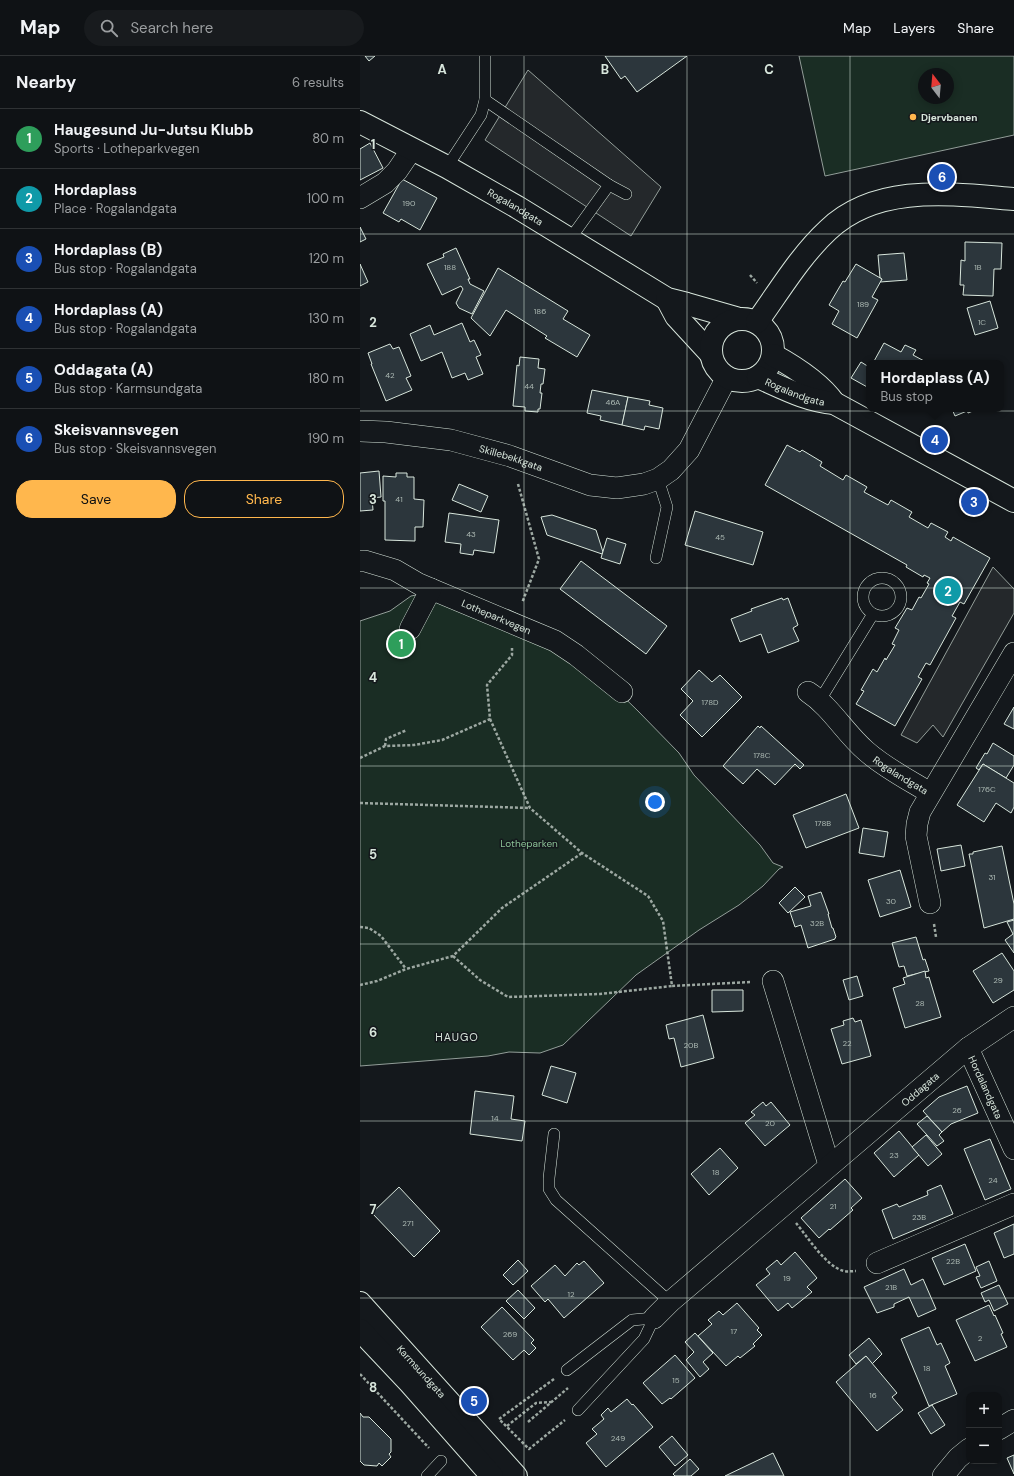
<!DOCTYPE html>
<html lang="en">
<head>
<meta charset="utf-8">
<style>
  body { margin:0; font-family:"DM Sans",sans-serif; background:#181b1e; color:#f1f3f6 }
  .controls { position:absolute; right:12px; bottom:12px; display:grid; overflow:hidden; border-radius:8px; box-shadow:0 2px 10px #0003 }
  .controls button { width:36px; height:36px; display:grid; place-items:center; padding:0; border:0; border-bottom:1px solid #2f3234; background:#0f1215; color:#f1f3f6; font:20px sans-serif }
  .compass { position:absolute; left:558px; top:12px; width:36px; height:36px; border-radius:50%; background:#0f1215; box-shadow:0 2px 10px #0003; rotate:344deg }
  .you { position:absolute; left:295px; top:746px; width:14px; height:14px; margin:-10px; border:3px solid #fff; border-radius:50%; background:#1a73e8; box-shadow:0 0 0 6px #1a73e833 }
  .badge { display:grid; place-items:center; width:26px; height:26px; border-radius:50%; background:#ffb74d; color:#fff; font-size:13px; font-weight:700 }
  .pin { position:absolute; translate:-50% -50%; border:2px solid #fff; box-shadow:0 1px 4px #0006 }
  .popup { position:absolute; left:506px; top:304px; width:138px; height:52px; box-sizing:border-box; display:grid; place-content:center; border-radius:8px; background:#0f1215; filter:drop-shadow(0 1px 3px #0005); font-size:13px; white-space:nowrap; color:#9b9ea0 }
  .popup b { font-size:15px; color:#f1f3f6 }
  .popup::after { content:''; position:absolute; left:50%; top:100%; margin-left:-8px; border:8px solid transparent; border-top-color:#0f1215 }
  .list { margin:0; padding:0; list-style:none }
  h2 { display:flex; justify-content:space-between; align-items:center; height:52px; margin:0; padding:0 16px; font-size:17px }
  h2 small { font-size:13px; font-weight:400; color:#9b9ea0 }
  .list li { display:grid; grid-template-columns:26px 1fr auto; gap:12px; align-items:center; box-sizing:border-box; height:60px; padding:0 16px; border-top:1px solid #2f3234 }
  .list b { display:block; font-size:15px; white-space:nowrap }
  .list p { margin:0; font-size:13px; white-space:nowrap; color:#9b9ea0 }
  .list em { font-size:13px; font-style:normal; color:#9b9ea0 }
  .actions { display:flex; gap:8px; padding:12px 16px }
  .actions a { flex:1; padding:9px 0; border:1px solid #ffb74d; border-radius:16px; text-align:center; font-size:14px; color:#ffb74d }
  .actions .main { background:#ffb74d; color:#111 }
  .icon { flex:none; width:22px; height:22px; fill:none; stroke:currentColor; stroke-width:2; stroke-linecap:round; stroke-linejoin:round }
  .map { position:relative; flex:none; width:654px; height:1420px; overflow:hidden }
  header { display:flex; align-items:center; gap:24px; box-sizing:border-box; height:56px; padding:0 20px; background:#0f1215; border-bottom:1px solid #2f3234 }
  header strong { font-size:19px }
  nav { display:flex; gap:22px; margin-inline-start:auto; font-size:14px }
  .search { width:280px; height:36px; background:#181b1e; display:flex; align-items:center; gap:10px; box-sizing:border-box; padding:0 14px; border-radius:22px; color:#9b9ea0; font-size:15px }
  main { display:flex }
  aside { flex:1; background:#0f1215 }
  .map>svg:first-child { display:block }
  .green { fill:#1a2d24; stroke:#939e99; fill-rule:evenodd }
  .parking { fill:#24282b; stroke:#939e99 }
  .building { fill:#2c363c; stroke:#d8e6dc }
  .lines { fill:none; stroke-linecap:round; stroke-linejoin:round }
  .lane-casing { stroke:#d8e6dc; stroke-width:12 }
  .street-casing { stroke:#d8e6dc; stroke-width:22 }
  .secondary-casing { stroke:#d8e6dc; stroke-width:24 }
  .primary-casing { stroke:#d8e6dc; stroke-width:24 }
  .path { stroke:#9da8a2; stroke-width:2.5; stroke-dasharray:3 2; stroke-linecap:butt }
  .lane { stroke:#14181c; stroke-width:11 }
  .street { stroke:#14181c; stroke-width:21 }
  .secondary { stroke:#14181c; stroke-width:22 }
  .primary { stroke:#14181c; stroke-width:22 }
  .grid { fill:none; stroke:#d8e6dc; stroke-width:1; stroke-opacity:0.55 }
  .poi-dot { fill:#ffb74d; stroke:#14181c; stroke-width:1.5 }
  .labels { text-anchor:middle; dominant-baseline:central; stroke-width:3; stroke-linejoin:round; paint-order:stroke }
  .number-label { font-size:8px; fill:#adbab4 }
  .poi-label { font-size:10px; font-weight:bold; fill:#d8e6dc; stroke:#14181c; text-anchor:start }
  .street-label { font-size:10px; fill:#d8e6dc; stroke:#14181c }
  .park-label { font-size:10px; fill:#8ac095; stroke:#14181c }
  .neighbourhood-label { font-size:11px; letter-spacing:1px; fill:#d8e6dc; stroke:#14181c }
  .grid-label { font-size:13px; text-anchor:middle; font-weight:bold; fill:#d8e6dc; stroke:#14181c; stroke-width:3; stroke-linejoin:round; paint-order:stroke }
</style>
</head>
<body>
<header>
<strong>Map</strong>
<div class="search"><svg class="icon" aria-label="search" viewBox="0 0 24 24"><circle cx="10" cy="10" r="6"/><path d="M15 15l6 6"/></svg>Search here</div>
<nav><a>Map</a><a>Layers</a><a>Share</a></nav>
</header>
<main>
<aside>
<h2>Nearby<small>6 results</small></h2>
<ul class="list">
<li><span class="badge" style="background:#2e9e5b">1</span><div><b>Haugesund Ju-Jutsu Klubb</b><p>Sports · Lotheparkvegen</p></div><em>80 m</em></li>
<li><span class="badge" style="background:#0f9aa8">2</span><div><b>Hordaplass</b><p>Place · Rogalandgata</p></div><em>100 m</em></li>
<li><span class="badge" style="background:#1a4fb4">3</span><div><b>Hordaplass (B)</b><p>Bus stop · Rogalandgata</p></div><em>120 m</em></li>
<li><span class="badge" style="background:#1a4fb4">4</span><div><b>Hordaplass (A)</b><p>Bus stop · Rogalandgata</p></div><em>130 m</em></li>
<li><span class="badge" style="background:#1a4fb4">5</span><div><b>Oddagata (A)</b><p>Bus stop · Karmsundgata</p></div><em>180 m</em></li>
<li><span class="badge" style="background:#1a4fb4">6</span><div><b>Skeisvannsvegen</b><p>Bus stop · Skeisvannsvegen</p></div><em>190 m</em></li>
</ul>
<div class="actions"><a class="main">Save</a><a>Share</a></div>
</aside>
<div class="map">
<svg width="654" height="1420" viewBox="0 0 654 1420">
  <rect width="100%" height="100%" fill="#14181c"/>
  <!-- green -->
  <g class="green">
    <path d="M439,0H654V79L465,120ZM564,18H588V42H564Z"/>
    <path d="M72,536L149,554L199,578L278,655L319,697L334,719L400,789L413,807L423,811L419,813L403,830L379,849L339,874L276,919L203,989L180,997L149,996L128,1000L0,1010V565L30,555L51,540Z"/>
  </g>
  <!-- parking -->
  <g class="parking">
    <path d="M168,14L301,131L271,180L125,84Z"/>
    <path d="M633,511L654,533V557L583,681L573,669L557,687L541,679Z"/>
  </g>
  <!-- building -->
  <g class="building">
    <path d="M5,0H15L9,5Z"/>
    <path d="M245,0H327L277,36L265,20L261,23Z"/>
    <path d="M10,87L23,112L0,124V93Z"/>
    <path d="M42,123L77,142L60,174L41,163L39,166L23,157Z"/>
    <path d="M0,171L6,183L0,186Z"/>
    <path d="M605,186L642,187L641,213H634L633,240L603,239L604,229H600L601,204L605,205Z"/>
    <path d="M96,192L110,223H108L110,228L124,235L112,258L99,252L96,247L103,233L101,230L82,239L67,208L84,201L83,198Z"/>
    <path d="M544,197L547,224L520,226L522,223L520,222L518,199Z"/>
    <path d="M0,208L8,226L0,230Z"/>
    <path d="M496,208L522,223L512,241L518,244L497,282L472,268L479,255L469,249L483,225L485,226Z"/>
    <path d="M138,212L208,255L203,263L230,279L217,301L185,282L187,280L146,254L130,280L111,262Z"/>
    <path d="M630,245L638,272L615,279L607,252Z"/>
    <path d="M102,267L110,286L114,284L121,299L116,301L123,318L108,324L105,317L92,322L82,296L61,305L50,278L70,269L74,279Z"/>
    <path d="M524,287L541,296L545,289L556,294L553,299L566,306L565,307H513Z"/>
    <path d="M30,288L33,293L39,291L51,320L46,322L52,334L26,345L11,308H12L8,297Z"/>
    <path d="M160,301L179,303L178,312L185,313L183,328H181L180,337H182L180,353H178V356L165,355V351L153,350L157,309L159,310Z"/>
    <path d="M501,306L509,311V332L491,322Z"/>
    <path d="M232,334L268,341L262,369L240,364L241,360L227,357Z"/>
    <path d="M268,341L290,345L289,349L303,352L299,373L285,370L284,374L262,369Z"/>
    <path d="M592,353H607V355L595,360Z"/>
    <path d="M607,353H618L608,357Z"/>
    <path d="M427,389L440,396L442,394L462,406L460,410L483,424L486,419L507,431L504,436L528,449L531,444L552,456L549,461L568,472L571,467L588,476L585,481L591,485L593,481L630,502L604,548L600,546L592,560L596,562L570,609L566,607L558,621L562,623L535,670L496,648L504,635L501,634L513,613L517,616L525,602L526,604L535,589L532,588L539,574L535,572L547,552L552,554L559,541L561,542L569,528L567,527L570,522L564,519L563,521L546,511L547,509L405,429Z"/>
    <path d="M19,415L21,441L12,442L13,454L0,455V417Z"/>
    <path d="M36,417H47V421H54V443L64,444L63,471H55V485L25,484V445H23V420L36,421Z"/>
    <path d="M99,428L128,440L121,456L92,444Z"/>
    <path d="M335,455L403,476L393,509L325,489Z"/>
    <path d="M89,457L139,464L134,497L114,494L113,499L100,497L101,488L85,486Z"/>
    <path d="M192,459L236,474L243,496L242,498L187,479L181,461Z"/>
    <path d="M247,482L266,488L260,508L241,502Z"/>
    <path d="M221,505L307,570L286,598L200,533Z"/>
    <path d="M422,542L423,544L428,542L438,569L433,572L439,585L408,597L401,578L380,586L371,563L392,555L391,553Z"/>
    <path d="M339,614L352,626L360,619L382,641L342,681L320,659L333,645L321,633Z"/>
    <path d="M654,651V673L644,668Z"/>
    <path d="M398,670L400,672L401,670L444,709L440,713L435,708L415,729L397,713L383,728L363,710Z"/>
    <path d="M633,687L654,700V709L646,722L623,708L619,714L616,712L625,697L627,698Z"/>
    <path d="M623,708L654,727V751L651,757L636,747L624,766L597,749Z"/>
    <path d="M486,738L499,772L446,792L433,759Z"/>
    <path d="M503,772L528,776L524,801L499,797Z"/>
    <path d="M601,789L605,810L581,815L577,793Z"/>
    <path d="M642,790L654,848V863L624,872L609,798H613V796Z"/>
    <path d="M540,814L551,851L520,861L508,824Z"/>
    <path d="M435,831L445,841L428,857L419,847Z"/>
    <path d="M461,836L469,858H468L472,872H473L476,881L475,882V883L448,892L441,869L435,871L430,856L451,850L448,840Z"/>
    <path d="M654,864V897L645,884L653,878L647,866Z"/>
    <path d="M556,881L563,904L565,903L569,915L547,920L544,910L539,911L532,887Z"/>
    <path d="M642,897L654,915V934L633,947L613,915Z"/>
    <path d="M565,915L566,922L569,921L581,961L545,972L533,932L545,928L543,922Z"/>
    <path d="M497,920L503,940L489,944L483,924Z"/>
    <path d="M352,934H383V955L352,956Z"/>
    <path d="M343,959L354,1002L321,1011L314,982L309,983L306,969Z"/>
    <path d="M493,962L495,966L501,964L511,1000L482,1008L471,973L484,969L483,965Z"/>
    <path d="M191,1010L216,1017L207,1047L182,1039Z"/>
    <path d="M607,1030L618,1057L591,1068L582,1076L563,1055L579,1041Z"/>
    <path d="M115,1035L154,1040L151,1063L165,1065L162,1085L110,1078Z"/>
    <path d="M403,1046L406,1050L411,1046L430,1069L405,1090L385,1067L395,1059L391,1056Z"/>
    <path d="M567,1060L582,1076L579,1079L584,1085L577,1090L557,1068Z"/>
    <path d="M539,1075L559,1099L534,1121L514,1097Z"/>
    <path d="M566,1079L582,1098L568,1110L552,1091Z"/>
    <path d="M630,1083L651,1133L625,1144L604,1093Z"/>
    <path d="M360,1092L378,1112L349,1139L331,1118Z"/>
    <path d="M485,1123L502,1142L491,1152L493,1154L470,1174L469,1173L459,1182L441,1162Z"/>
    <path d="M581,1129L593,1158L533,1183L522,1154L537,1148L539,1151L568,1139L567,1135Z"/>
    <path d="M39,1131L80,1175L54,1201L12,1157Z"/>
    <path d="M654,1168V1198L644,1202L634,1177Z"/>
    <path d="M605,1188L616,1215L584,1229L572,1202Z"/>
    <path d="M435,1196L457,1222L447,1231L452,1236L432,1252L428,1247L418,1255L396,1229L410,1218L406,1213L417,1204L421,1209Z"/>
    <path d="M158,1204L168,1215L153,1229L143,1219Z"/>
    <path d="M224,1205L244,1227L204,1262L188,1243L185,1246L171,1230L195,1209L205,1220L217,1207L219,1209Z"/>
    <path d="M629,1205L637,1225L621,1232L616,1221L620,1220L616,1211Z"/>
    <path d="M544,1213L551,1229L563,1223L576,1253L558,1261L549,1241L534,1248V1251L517,1257L504,1231Z"/>
    <path d="M639,1229L648,1248L634,1255L629,1244L625,1246L621,1237Z"/>
    <path d="M158,1234L175,1252L164,1263L146,1245Z"/>
    <path d="M377,1247L399,1272L397,1274L402,1279L393,1288L395,1290L380,1302L378,1300L366,1310L338,1280L352,1268L348,1264L359,1255L363,1259Z"/>
    <path d="M629,1249L634,1260L635,1259L643,1277L641,1278L647,1291L615,1305L596,1264Z"/>
    <path d="M142,1251L174,1284L171,1287L176,1292L169,1299L164,1294L153,1304L121,1271Z"/>
    <path d="M569,1271L577,1289L581,1287L590,1307L585,1310L597,1338L569,1350L541,1283Z"/>
    <path d="M335,1277L353,1297L343,1306L349,1313L340,1321L326,1304L334,1296L325,1286Z"/>
    <path d="M509,1282L522,1298L512,1308L506,1300L496,1308L489,1299Z"/>
    <path d="M315,1299L335,1322L311,1343L310,1342L302,1348L283,1327Z"/>
    <path d="M506,1300L537,1337L532,1341L543,1354L517,1375L476,1326Z"/>
    <path d="M267,1343L272,1349L273,1348L293,1371L246,1411L226,1387L237,1378L232,1373L244,1363L241,1359L248,1352L251,1356Z"/>
    <path d="M572,1349L585,1369L571,1378L558,1357Z"/>
    <path d="M0,1357L3,1361H9L31,1383V1396L29,1398L31,1401L22,1410L19,1407L17,1410L4,1409L0,1405Z"/>
    <path d="M312,1380L328,1399L315,1410L299,1391Z"/>
    <path d="M413,1397L424,1420H365Z"/>
    <path d="M654,1399V1418L647,1402Z"/>
    <path d="M330,1403L339,1413L331,1420H315L313,1418Z"/>
  </g>
  <g class="lines">
    <defs>
      <g id="lane">
        <path d="M125,44L249,129L266,138"/>
        <path d="M87,111L121,59L125,44V0"/>
        <path d="M210,183L249,129"/>
        <path d="M296,502L307,451L298,423"/>
        <circle cx="522" cy="541" r="19"/>
        <path d="M460,644L513,558"/>
        <path d="M194,1078L189,1122V1133L196,1144L310,1246"/>
        <path d="M207,1314L272,1264L294,1262L284,1283L218,1354"/>
        <path d="M67,1420L81,1405"/>
      </g>
      <g id="street">
        <path d="M0,142L25,127L37,115L52,93"/>
        <path id="s1" d="M0,375L26,376L91,384L150,400L230,429L257,432L284,428L298,423L311,414L329,394L367,321"/>
        <path id="s2" d="M0,505H5L35,514L59,528L195,585L216,599L262,636"/>
        <path d="M50,573L71,533"/>
        <path id="s3" d="M448,636C471,651 485,677 506,695C525,712 549,724 570,737"/>
        <path d="M570,847L556,780L557,768L560,756L654,597"/>
        <path d="M413,925L469,1109"/>
        <path id="s4" d="M608,992L654,1093"/>
        <path d="M517,1207L654,1148"/>
        <path id="s5" d="M294,1262L310,1246L608,992L654,961"/>
        <path d="M639,1373L654,1364"/>
        <path d="M583,1420L598,1402L609,1393"/>
      </g>
      <g id="secondary">
        <path id="s6" d="M0,66L87,111L157,151L307,243L327,248L376,262"/>
        <path d="M307,243L316,260L351,298"/>
        <circle cx="382" cy="294" r="31"/>
        <path d="M397,266C420,234 440,200 468,174C517,127 592,138 654,143"/>
        <path d="M413,299C435,311 460,327 474,347"/>
        <path id="s7" d="M398,321C423,332 447,345 474,347L654,445"/>
      </g>
      <g id="primary">
        <path id="s8" d="M0,1247L156,1420"/>
        <path d="M0,1274L50,1327L132,1420"/>
      </g>
    </defs>
    <!-- lane casing -->
    <use href="#lane" class="lane-casing"/>
    <!-- street casing -->
    <use href="#street" class="street-casing"/>
    <!-- secondary casing -->
    <use href="#secondary" class="secondary-casing"/>
    <!-- primary casing -->
    <use href="#primary" class="primary-casing"/>
    <!-- path -->
    <g class="path">
      <path d="M390,219L397,227"/>
      <path d="M158,428L179,503L162,547"/>
      <path d="M130,663L170,752L222,797L288,840L303,865L312,930L392,926"/>
      <path d="M25,690L26,683L47,674"/>
      <path d="M0,702L25,690L54,689L82,684L130,663L127,629L152,599V592"/>
      <path d="M0,747L170,752"/>
      <path d="M574,868L576,881"/>
      <path d="M0,871L9,872L21,880L46,913"/>
      <path d="M93,900L120,924L148,941L240,938L312,930"/>
      <path d="M0,929L17,925L46,913L93,900L142,852L222,797"/>
      <path d="M436,1167C447,1180 466,1211 484,1215C488,1216 492,1215 496,1215"/>
      <path d="M0,1318L69,1392"/>
      <path d="M194,1323L139,1363L169,1393L205,1364"/>
      <path d="M168,1366L208,1332"/>
      <path d="M147,1370L176,1347L191,1346"/>
    </g>
    <!-- lane -->
    <use href="#lane" class="lane"/>
    <!-- street -->
    <use href="#street" class="street"/>
    <!-- secondary -->
    <use href="#secondary" class="secondary"/>
    <!-- primary -->
    <use href="#primary" class="primary"/>
  </g>
  <!-- grid -->
  <path class="grid" d="M164,0V1420M327,0V1420M490,0V1420M0,178H654M0,355H654M0,532H654M0,710H654M0,888H654M0,1065H654M0,1242H654"/>
  <!-- markers -->
  <circle class="poi-dot" cx="553" cy="61" r="4"/>
  <g class="labels">
    <!-- number labels -->
    <g class="number-label">
      <text x="49" y="147">190</text>
      <text x="90" y="211">188</text>
      <text x="618" y="211">1B</text>
      <text x="503" y="248">189</text>
      <text x="180" y="255">186</text>
      <text x="622" y="266">1C</text>
      <text x="30" y="319">42</text>
      <text x="169" y="330">44</text>
      <text x="253" y="346">46A</text>
      <text x="39" y="443">41</text>
      <text x="111" y="478">43</text>
      <text x="360" y="481">45</text>
      <text x="350" y="646">178D</text>
      <text x="402" y="699">178C</text>
      <text x="627" y="733">176C</text>
      <text x="463" y="767">178B</text>
      <text x="632" y="821">31</text>
      <text x="531" y="845">30</text>
      <text x="457" y="867">32B</text>
      <text x="638" y="924">29</text>
      <text x="560" y="947">28</text>
      <text x="487" y="987">22</text>
      <text x="331" y="989">20B</text>
      <text x="597" y="1054">26</text>
      <text x="135" y="1062">14</text>
      <text x="410" y="1067">20</text>
      <text x="534" y="1099">23</text>
      <text x="356" y="1116">18</text>
      <text x="633" y="1124">24</text>
      <text x="473" y="1150">21</text>
      <text x="559" y="1161">23B</text>
      <text x="48" y="1167">271</text>
      <text x="593" y="1205">22B</text>
      <text x="427" y="1222">19</text>
      <text x="531" y="1231">21B</text>
      <text x="211" y="1238">12</text>
      <text x="374" y="1275">17</text>
      <text x="150" y="1278">269</text>
      <text x="620" y="1282">2</text>
      <text x="567" y="1312">18</text>
      <text x="316" y="1324">15</text>
      <text x="513" y="1339">16</text>
      <text x="258" y="1382">249</text>
    </g>
    <!-- poi labels -->
    <g class="poi-label">
      <text x="561" y="61">Djervbanen</text>
    </g>
    <!-- street labels -->
    <g class="street-label">
      <text stroke="none"><textPath href="#s6" startOffset="177">Rogalandgata</textPath></text>
      <text stroke="none"><textPath href="#s7" startOffset="40">Rogalandgata</textPath></text>
      <text stroke="none"><textPath href="#s1" startOffset="154">Skillebekkgata</textPath></text>
      <text stroke="none"><textPath href="#s2" startOffset="148">Lotheparkvegen</textPath></text>
      <text stroke="none"><textPath href="#s3" startOffset="125">Rogalandgata</textPath></text>
      <text stroke="none"><textPath href="#s4" startOffset="43">Hordalandgata</textPath></text>
      <text stroke="none"><textPath href="#s5" startOffset="351">Oddagata</textPath></text>
      <text stroke="none"><textPath href="#s8" startOffset="92">Karmsundgata</textPath></text>
    </g>
    <!-- park labels -->
    <g class="park-label">
      <text x="169" y="787">Lotheparken</text>
    </g>
    <!-- neighbourhood labels -->
    <g class="neighbourhood-label">
      <text x="97" y="981">HAUGO</text>
    </g>
  </g>
  <g class="grid-label">
    <text x="82" y="18">A</text>
    <text x="245" y="18">B</text>
    <text x="409" y="18">C</text>
    <text x="13" y="93">1</text>
    <text x="13" y="271">2</text>
    <text x="13" y="448">3</text>
    <text x="13" y="626">4</text>
    <text x="13" y="803">5</text>
    <text x="13" y="981">6</text>
    <text x="13" y="1158">7</text>
    <text x="13" y="1336">8</text>
  </g>
</svg>
<div class="controls">
<button>+</button>
<button>−</button>
</div>
<svg class="compass" viewBox="-18 -18 36 36"><path d="M0-13l5 13h-10z" fill="#e53935"/><path d="M0 13l5-13h-10z" fill="#9b9ea0"/></svg>
<div class="you"></div>
<div class="pin badge" style="left:41px;top:588px;background:#2e9e5b">1</div>
<div class="pin badge" style="left:588px;top:535px;background:#0f9aa8">2</div>
<div class="pin badge" style="left:614px;top:446px;background:#1a4fb4">3</div>
<div class="pin badge" style="left:575px;top:384px;background:#1a4fb4">4</div>
<div class="popup"><b>Hordaplass (A)</b>Bus stop</div>
<div class="pin badge" style="left:114px;top:1345px;background:#1a4fb4">5</div>
<div class="pin badge" style="left:582px;top:121px;background:#1a4fb4">6</div>
</div>
</main>
</body>
</html>
